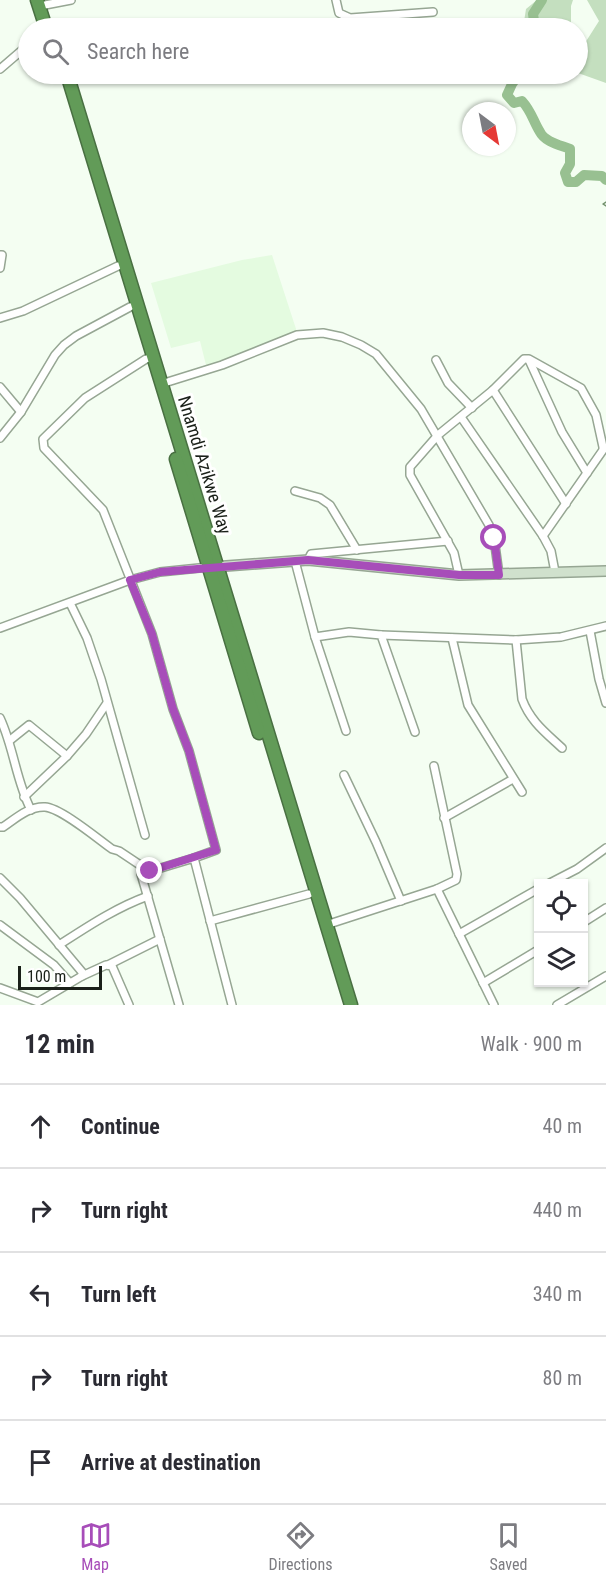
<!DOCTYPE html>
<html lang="en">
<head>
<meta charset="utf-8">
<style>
  body { margin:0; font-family:"Roboto Condensed",sans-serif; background:#f2f2f3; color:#2b2b33 }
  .controls { position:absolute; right:18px; bottom:18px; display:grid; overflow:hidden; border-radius:0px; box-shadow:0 2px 4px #0004 }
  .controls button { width:54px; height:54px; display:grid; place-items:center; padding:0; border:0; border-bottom:2px solid #e1e1e2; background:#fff; color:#2b2b33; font:30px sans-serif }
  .compass { position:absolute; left:462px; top:102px; width:54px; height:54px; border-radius:50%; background:#fff; box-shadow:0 2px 4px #0004; rotate:148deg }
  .scale { position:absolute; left:18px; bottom:15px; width:84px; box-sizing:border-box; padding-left:6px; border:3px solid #1a2019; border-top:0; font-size:16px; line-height:21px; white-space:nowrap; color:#1a2019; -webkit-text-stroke:4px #fff; paint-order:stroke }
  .stop { position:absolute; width:18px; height:18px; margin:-14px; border:4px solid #a74db9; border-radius:50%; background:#fff }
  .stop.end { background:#a74db9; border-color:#fff; box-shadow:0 2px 6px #0008 }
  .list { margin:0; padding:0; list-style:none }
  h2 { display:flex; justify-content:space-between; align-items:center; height:78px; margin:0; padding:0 24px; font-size:26px }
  h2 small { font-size:20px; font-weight:400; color:#7c7c81 }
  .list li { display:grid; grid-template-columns:39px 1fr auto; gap:18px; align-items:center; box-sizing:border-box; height:84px; padding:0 24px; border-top:2px solid #e1e1e2 }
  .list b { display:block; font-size:22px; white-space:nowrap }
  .list em { font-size:20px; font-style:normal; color:#7c7c81 }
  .icon { flex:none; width:33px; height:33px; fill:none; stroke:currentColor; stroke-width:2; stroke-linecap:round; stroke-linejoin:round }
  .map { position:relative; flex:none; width:606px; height:1005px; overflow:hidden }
  .search { position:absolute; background:#fff; box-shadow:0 2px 4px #0004; left:18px; right:18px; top:18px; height:66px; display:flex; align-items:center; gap:15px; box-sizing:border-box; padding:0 21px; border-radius:33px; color:#7c7c81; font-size:22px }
  .sheet { height:498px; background:#fff }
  nav { display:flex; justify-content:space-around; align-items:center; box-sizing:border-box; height:84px; border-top:2px solid #e1e1e2; background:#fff; font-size:16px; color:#7c7c81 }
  nav a { display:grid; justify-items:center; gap:3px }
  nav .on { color:#a74db9 }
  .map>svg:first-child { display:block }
  .built { fill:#e4fbe0 }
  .green { fill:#c4dfbf }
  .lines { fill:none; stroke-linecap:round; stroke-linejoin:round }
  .stream { stroke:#72906d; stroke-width:1.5 }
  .river { stroke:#98c091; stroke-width:10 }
  .street-casing { stroke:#96a693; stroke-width:10 }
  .secondary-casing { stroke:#96a693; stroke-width:12 }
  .highway-casing { stroke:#497042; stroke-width:15 }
  .street { stroke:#fff; stroke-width:7 }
  .secondary { stroke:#d0e1cd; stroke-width:9 }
  .highway { stroke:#629b58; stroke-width:12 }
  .route { stroke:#a74db9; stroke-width:8 }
  .labels { text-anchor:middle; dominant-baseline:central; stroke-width:6; stroke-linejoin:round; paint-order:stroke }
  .street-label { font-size:18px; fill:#1a2019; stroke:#fff }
</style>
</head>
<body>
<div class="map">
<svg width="606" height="1005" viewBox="0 0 606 1005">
  <rect width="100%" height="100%" fill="#f4fef2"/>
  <!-- built -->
  <path class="built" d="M272,255L297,332L238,357L206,365L200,341L171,348L151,283L242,260Z"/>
  <!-- green -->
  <g class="green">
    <path d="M537,0H573L571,6V28H523L526,9Z"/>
    <path d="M587,0H606V83L578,73V54L599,21Z"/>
  </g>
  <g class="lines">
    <!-- stream -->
    <path class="stream" d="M606,202L603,204L606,206"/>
    <!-- river -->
    <g class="river">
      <path d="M542,0L533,14L534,21L541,26L558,25L561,28"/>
      <path d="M519,74L512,84L507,95L514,103L522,101C532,112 533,121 540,132C545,142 560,145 570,149V164L565,173L568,182H576L584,175L602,176L606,180"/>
    </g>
    <defs>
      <g id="street">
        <path d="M336,0L339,13L350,18L433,12"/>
        <path d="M45,5L71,0"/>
        <path d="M0,69L28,45"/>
        <path d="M0,255H2L0,268"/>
        <path d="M0,318L23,311L118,266"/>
        <path d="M153,357L146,359L85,398L43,439L44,448L103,510L152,634L173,709L189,751L216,850L194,858"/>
        <path d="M436,360L448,383L472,408"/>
        <path d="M529,360L562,432L587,473"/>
        <path d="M161,384L222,365L297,335L323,333L342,337L361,345L376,354L421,409L489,525L494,538L499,575"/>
        <path d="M0,387L21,412"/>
        <path d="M493,390L566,504"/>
        <path d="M461,417L543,536L551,551L555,572"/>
        <path d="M0,438L21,412L55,355L64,345L76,336L130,307"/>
        <path d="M295,491L320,498L330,505L357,550"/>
        <path d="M308,560L311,554L448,541"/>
        <path d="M295,561L315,637L346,731"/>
        <path d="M459,575L454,553L410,475V467L438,435L493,390L524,359H529L581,388L596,415L603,447V450L543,536"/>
        <path d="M70,603L87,638L101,679L145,835"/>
        <path d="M0,628L130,580L160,572L209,567"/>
        <path d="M590,631L599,679L606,703"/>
        <path d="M381,635L516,640L561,637L606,626"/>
        <path d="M315,637L349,632L381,635L415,732"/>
        <path d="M452,638L468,705L522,792"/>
        <path d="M516,640L522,699C530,721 546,733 562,748"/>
        <path d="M0,718C14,748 16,781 31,810"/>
        <path d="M9,741L29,725L67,756"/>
        <path d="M344,775L376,842L401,901"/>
        <path d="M24,797L67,756L86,734L107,703"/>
        <path d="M444,818L513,779"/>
        <path d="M0,827H3C15,819 29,806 45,807C61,808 98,839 112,849L119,851L149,871"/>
        <path d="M0,878L20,898L82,972V976L106,965L112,966L129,1005"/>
        <path d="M548,884L577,869L606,848"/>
        <path d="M437,889L494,1005"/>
        <path d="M210,921L309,894"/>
        <path d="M584,922L606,908"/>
        <path d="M0,925L54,965L70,983"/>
        <path d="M326,925L437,889L456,880L457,874L434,766"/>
        <path d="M459,934L538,889"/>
        <path d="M59,945C87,927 115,908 148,896"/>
        <path d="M108,965L160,939"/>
        <path d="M483,983L538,950"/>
        <path d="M0,988L38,1002L82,976"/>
        <path d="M179,1005L141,874L194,858L232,1005"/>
        <path d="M557,1005L606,976"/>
      </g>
      <path id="secondary" d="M213,567L308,560L459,575L606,571"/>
      <g id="highway">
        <path d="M37,0L46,28"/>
        <path d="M67,74L351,1005"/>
        <path d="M176,459L259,733"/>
      </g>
    </defs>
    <!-- street casing -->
    <use href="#street" class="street-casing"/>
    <!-- secondary casing -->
    <use href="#secondary" class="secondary-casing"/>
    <!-- highway casing -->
    <use href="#highway" class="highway-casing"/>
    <!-- street -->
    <use href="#street" class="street"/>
    <!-- secondary -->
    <use href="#secondary" class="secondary"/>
    <!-- highway -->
    <use href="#highway" class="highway"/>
  </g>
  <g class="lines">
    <!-- route -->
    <path class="route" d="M150,871L216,850L189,751L173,709L152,634L130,580L160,572L308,560L459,575H499L494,538"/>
  </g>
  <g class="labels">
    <!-- street labels -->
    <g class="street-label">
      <text transform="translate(205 465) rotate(73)">Nnamdi Azikwe Way</text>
    </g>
  </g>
</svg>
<div class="controls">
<button><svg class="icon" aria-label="locate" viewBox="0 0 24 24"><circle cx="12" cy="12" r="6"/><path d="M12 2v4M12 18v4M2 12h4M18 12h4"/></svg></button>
<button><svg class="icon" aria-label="layers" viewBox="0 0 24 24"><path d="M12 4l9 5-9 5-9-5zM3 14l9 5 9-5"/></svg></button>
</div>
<svg class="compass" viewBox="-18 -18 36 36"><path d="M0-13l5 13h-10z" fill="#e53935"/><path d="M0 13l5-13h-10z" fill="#7c7c81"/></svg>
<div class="scale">100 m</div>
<div class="stop" style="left:494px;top:538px"></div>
<div class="stop end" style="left:150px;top:871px"></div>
<div class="search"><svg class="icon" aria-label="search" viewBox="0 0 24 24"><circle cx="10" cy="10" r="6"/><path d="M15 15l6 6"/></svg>Search here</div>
</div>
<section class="sheet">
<h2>12 min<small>Walk · 900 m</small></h2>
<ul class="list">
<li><svg class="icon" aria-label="ahead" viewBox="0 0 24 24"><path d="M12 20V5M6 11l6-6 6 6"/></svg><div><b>Continue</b></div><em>40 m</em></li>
<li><svg class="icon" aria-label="right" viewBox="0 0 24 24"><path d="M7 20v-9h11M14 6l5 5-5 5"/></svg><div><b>Turn right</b></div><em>440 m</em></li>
<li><svg class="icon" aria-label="left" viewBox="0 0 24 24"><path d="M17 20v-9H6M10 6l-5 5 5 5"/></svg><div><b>Turn left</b></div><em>340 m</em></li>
<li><svg class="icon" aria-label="right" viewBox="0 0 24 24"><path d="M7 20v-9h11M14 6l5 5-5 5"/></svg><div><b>Turn right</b></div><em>80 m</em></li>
<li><svg class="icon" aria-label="arrive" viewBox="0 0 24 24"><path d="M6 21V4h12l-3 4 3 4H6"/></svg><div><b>Arrive at destination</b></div></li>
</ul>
</section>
<nav>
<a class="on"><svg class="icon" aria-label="map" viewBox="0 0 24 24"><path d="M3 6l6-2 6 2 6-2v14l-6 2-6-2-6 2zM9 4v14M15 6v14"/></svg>Map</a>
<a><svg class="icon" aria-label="directions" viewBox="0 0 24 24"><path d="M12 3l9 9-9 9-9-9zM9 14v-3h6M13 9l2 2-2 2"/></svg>Directions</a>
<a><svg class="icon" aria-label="saved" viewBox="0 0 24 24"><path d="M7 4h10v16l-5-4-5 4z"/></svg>Saved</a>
</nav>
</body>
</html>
